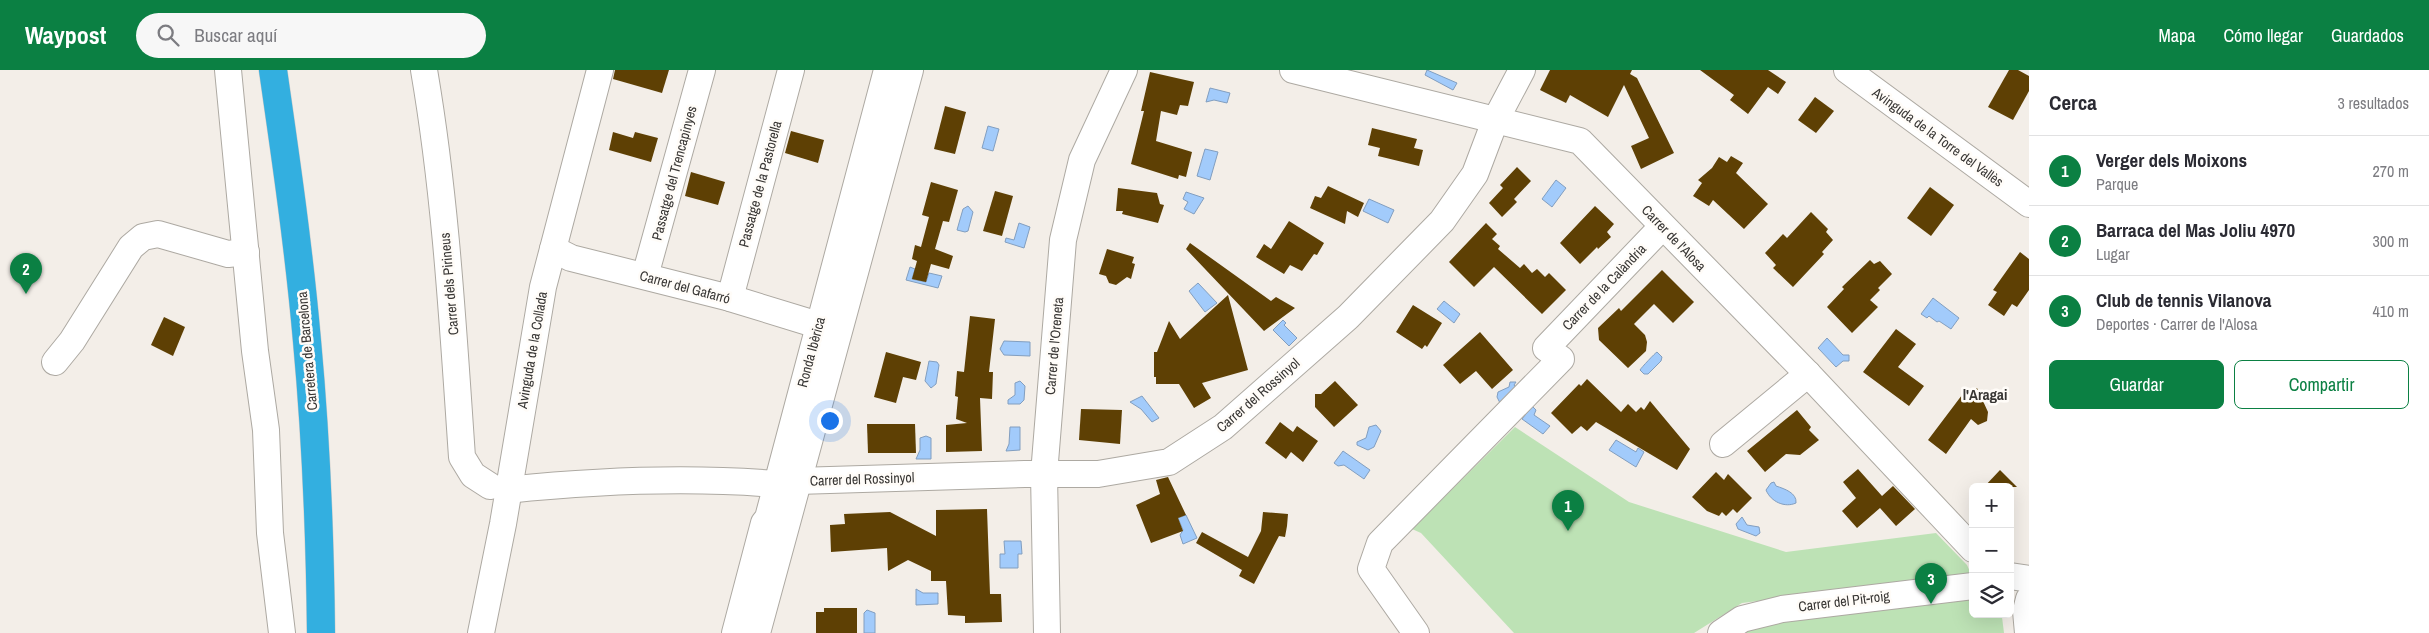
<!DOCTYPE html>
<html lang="es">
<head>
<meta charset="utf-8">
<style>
  body { margin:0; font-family:"Archivo Narrow",sans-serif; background:#f7f7f7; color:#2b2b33 }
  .controls { position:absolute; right:15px; bottom:15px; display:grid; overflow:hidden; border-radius:8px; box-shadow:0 5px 20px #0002 }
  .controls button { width:45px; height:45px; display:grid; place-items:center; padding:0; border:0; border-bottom:1px solid #e1e1e2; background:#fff; color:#2b2b33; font:25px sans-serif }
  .you { position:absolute; left:829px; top:350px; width:18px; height:18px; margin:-12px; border:4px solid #fff; border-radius:50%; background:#1a73e8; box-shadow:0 0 0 8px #1a73e833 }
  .badge { display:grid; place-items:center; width:32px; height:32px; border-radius:50%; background:#0b8043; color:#fff; font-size:16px; font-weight:700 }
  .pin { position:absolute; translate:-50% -41px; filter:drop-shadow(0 1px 2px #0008) }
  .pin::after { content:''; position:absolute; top:26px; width:18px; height:15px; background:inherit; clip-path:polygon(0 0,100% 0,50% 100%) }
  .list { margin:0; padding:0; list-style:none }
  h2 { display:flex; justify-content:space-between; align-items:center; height:65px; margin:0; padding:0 20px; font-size:21px }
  h2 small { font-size:16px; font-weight:400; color:#7c7c81 }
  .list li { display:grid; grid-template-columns:32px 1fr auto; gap:15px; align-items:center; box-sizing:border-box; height:70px; padding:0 20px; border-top:1px solid #e1e1e2 }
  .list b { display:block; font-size:19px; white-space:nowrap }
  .list p { margin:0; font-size:16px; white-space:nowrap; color:#7c7c81 }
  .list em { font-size:16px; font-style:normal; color:#7c7c81 }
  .actions { display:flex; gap:10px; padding:15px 20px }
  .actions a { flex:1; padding:11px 0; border:1px solid #0b8043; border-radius:8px; text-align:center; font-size:18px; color:#0b8043 }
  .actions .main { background:#0b8043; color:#fff }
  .icon { flex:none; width:28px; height:28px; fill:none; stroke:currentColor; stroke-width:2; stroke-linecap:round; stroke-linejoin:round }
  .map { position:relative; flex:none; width:2029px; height:563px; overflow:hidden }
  header { display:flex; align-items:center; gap:30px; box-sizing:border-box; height:70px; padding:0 25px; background:#0b8043; color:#fff }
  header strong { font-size:24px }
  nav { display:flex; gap:28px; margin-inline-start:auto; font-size:18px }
  .search { width:350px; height:45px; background:#f7f7f7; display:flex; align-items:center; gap:12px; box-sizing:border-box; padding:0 18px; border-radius:28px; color:#7c7c81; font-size:19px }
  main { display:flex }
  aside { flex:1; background:#fff }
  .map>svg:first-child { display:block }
  .green { fill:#bde2b5 }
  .water { fill:#a2cbfb; stroke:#829ebf }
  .building { fill:#5e4004 }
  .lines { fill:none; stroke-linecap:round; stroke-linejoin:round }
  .minor-casing { stroke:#ada9a2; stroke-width:28 }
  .highway-casing { stroke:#cbcbca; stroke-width:29 }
  .minor { stroke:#fff; stroke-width:26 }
  .highway { stroke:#33afe0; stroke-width:28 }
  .labels { text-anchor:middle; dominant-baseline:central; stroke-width:5; stroke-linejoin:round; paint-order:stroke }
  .street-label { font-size:14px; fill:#383634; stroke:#fffcf8 }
  .neighbourhood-label { font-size:15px; font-weight:bold; fill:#383634; stroke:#fffcf8 }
</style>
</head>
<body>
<header>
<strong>Waypost</strong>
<div class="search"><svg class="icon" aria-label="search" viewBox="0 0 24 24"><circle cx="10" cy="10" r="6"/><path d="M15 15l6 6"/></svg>Buscar aquí</div>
<nav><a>Mapa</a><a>Cómo llegar</a><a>Guardados</a></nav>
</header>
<main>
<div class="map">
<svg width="2029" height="563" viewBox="0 0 2029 563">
  <rect width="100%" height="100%" fill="#f3eee8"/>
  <!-- green -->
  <g class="green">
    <path d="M1515,357L1629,432L1786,482L1936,463L1967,495L1971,504L1742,533L1694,563H1514L1421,463L1412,459Z"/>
    <path d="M1973,523V544H1999L2002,547L2004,563H1734L1745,556Z"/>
  </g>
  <!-- water -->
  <g class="water">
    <path d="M1427,0L1457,13L1453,20L1425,5Z"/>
    <path d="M1210,18L1230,23L1227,33L1214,30L1206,32Z"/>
    <path d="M988,56L999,59L993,81L982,78Z"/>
    <path d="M1205,79L1218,82L1210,110L1197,106Z"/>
    <path d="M1556,110L1566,118L1552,137L1542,129Z"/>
    <path d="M1186,122L1204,128L1194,144L1184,139L1188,132L1183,129Z"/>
    <path d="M1369,129L1394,140L1388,153L1363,141Z"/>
    <path d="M968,136L973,142L968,161L965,162L957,160L963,139Z"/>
    <path d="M1019,153L1030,157L1024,178L1005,172L1006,168L1014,170Z"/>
    <path d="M910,197L915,199L912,209L926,212L929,203L942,206L938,218L906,210Z"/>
    <path d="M1198,213L1217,233L1205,242L1189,221Z"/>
    <path d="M1933,228L1959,248L1951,259L1939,251L1937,252L1929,246L1927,248L1921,244Z"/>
    <path d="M1444,231L1460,244L1454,253L1437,239Z"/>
    <path d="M1283,250L1286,253L1284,255L1297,268L1289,276L1273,260Z"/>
    <path d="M1827,268L1843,285H1849V291H1843L1836,297L1818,278Z"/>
    <path d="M1004,271L1030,272V286L1004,285L1000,279Z"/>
    <path d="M1657,282L1662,287L1661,291L1648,304H1644L1640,300C1641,298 1655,283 1657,282Z"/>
    <path d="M929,291L937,292L939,295L936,314L931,318L925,311Z"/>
    <path d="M1020,311L1025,316L1024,330L1020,334H1008V330L1015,325V313Z"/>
    <path d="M1510,312H1516L1514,315L1518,320L1500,333L1497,327L1498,322L1509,317Z"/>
    <path d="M1142,326L1159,348L1152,352L1141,339L1130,332Z"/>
    <path d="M1532,336L1536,340L1534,345L1550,356L1543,364L1522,349Z"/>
    <path d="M1376,355L1381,361L1374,377L1368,380L1357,375V372L1366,368L1369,357Z"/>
    <path d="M1010,357H1020V380L1006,381L1009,374Z"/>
    <path d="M926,366L931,368V389H916L920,380V368Z"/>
    <path d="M1616,370L1636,382L1638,378L1644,382L1636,397L1609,380Z"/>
    <path d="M1343,381L1370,400L1364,409L1344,395L1338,396L1334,393Z"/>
    <path d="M1774,412L1776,416C1785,419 1797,423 1796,433C1785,438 1771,432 1766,420L1771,413Z"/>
    <path d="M1186,445L1197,468L1183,474L1180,465L1183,460L1178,448Z"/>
    <path d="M1742,447L1747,455L1759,457L1760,463L1756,466L1738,459L1736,454Z"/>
    <path d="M1004,471H1021L1022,484H1018V498H1000V484H1005Z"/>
    <path d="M916,519L923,523H938V534L916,535Z"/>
    <path d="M867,540L875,543V563H864V543Z"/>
  </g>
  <!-- building -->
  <g class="building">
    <path d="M615,0H669L662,23L613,9Z"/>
    <path d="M1550,0H1632L1630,4L1637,8L1674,83L1641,99L1631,76L1649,68L1624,15L1608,47L1570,25L1566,33L1540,20Z"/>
    <path d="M1700,0H1768L1786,12L1778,24L1768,17L1748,44L1730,30L1734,25Z"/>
    <path d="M2009,0H2018L2029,6V21L2013,50L1988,37Z"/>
    <path d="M1150,2L1194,12L1188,36L1180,35L1177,45L1161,41L1156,71L1192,82L1186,107L1179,105L1178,109L1131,94L1144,41H1141Z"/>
    <path d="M1815,27L1834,41L1816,63L1798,50Z"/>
    <path d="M945,36L966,42L955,84L934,79Z"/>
    <path d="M1372,58L1417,69L1414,78L1423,80L1419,96L1378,86L1380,78L1368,75Z"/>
    <path d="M791,61L824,70L818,93L785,83Z"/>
    <path d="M613,62L633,68L635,62L658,68L651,92L609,80Z"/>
    <path d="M1731,86L1743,93L1736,103L1768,134L1744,159L1713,130L1709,136L1693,126L1702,113L1698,110L1712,98L1719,87L1727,92Z"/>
    <path d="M1517,97L1531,111L1514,129L1517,132L1502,147L1489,133L1503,118L1500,115Z"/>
    <path d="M691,102L725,112L718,135L685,126Z"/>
    <path d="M931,112L958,120L949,152L943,151L935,179L953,186L949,199L931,194L926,212L912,209L917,191L912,189L915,175L921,177L929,147L922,145Z"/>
    <path d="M1328,116L1364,133L1358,147L1347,141L1345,154L1310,138L1315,126L1321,128Z"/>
    <path d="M1930,117L1954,135L1931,166L1907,148Z"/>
    <path d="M1118,118L1157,123L1160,134L1164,135L1158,153L1122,144L1123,141H1116Z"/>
    <path d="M995,121L1013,126L1002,166L983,161Z"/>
    <path d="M1595,136L1614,154L1607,162L1611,167L1598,179L1597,177L1580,194L1560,173Z"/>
    <path d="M1811,142L1828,159L1826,162L1833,170L1822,182L1824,184L1793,217L1773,198L1776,195L1765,183L1783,164L1787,168Z"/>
    <path d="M1289,151L1324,173L1317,185L1314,184L1302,201L1290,195L1284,204L1256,187L1264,174L1271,179Z"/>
    <path d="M1486,153L1497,164L1492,169L1500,176L1498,179L1520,198L1524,194L1532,203L1537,199L1545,207L1549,203L1566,220L1542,244L1494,197L1474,217L1449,192Z"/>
    <path d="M1190,173L1271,231L1276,227L1295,238L1264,261L1186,179Z"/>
    <path d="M1107,179L1134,187L1132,193L1135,194L1131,209L1127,207L1116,215L1109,213L1106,206L1099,204Z"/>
    <path d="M2020,182L2029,189V220L2017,237L2012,234L2004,246L1988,235L1997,222L1993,220Z"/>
    <path d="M1870,190L1874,194L1880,191L1892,204L1878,218L1880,220L1870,230L1878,237L1852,263L1827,237L1844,219L1842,217Z"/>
    <path d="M1662,200L1694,232L1673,253L1654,234L1634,254L1645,265L1647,272L1646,281L1628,298L1599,270L1598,258L1619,238L1621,241Z"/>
    <path d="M1228,225L1248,300L1202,313L1211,328L1194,338L1179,314H1156V307H1154V282H1157L1169,251L1180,269Z"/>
    <path d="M1413,235L1442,253L1427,277L1425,275L1422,279L1396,262Z"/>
    <path d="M970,246L995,249L989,302H993L992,329L980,328L982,381L946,382V355L967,353L956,349L958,327L955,326L957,301L964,302Z"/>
    <path d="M164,247L185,257L173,286L151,275Z"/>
    <path d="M1896,259L1916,274L1898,297L1924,316L1909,336L1863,302Z"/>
    <path d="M1480,262L1513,300L1492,319L1476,301L1460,314L1443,295Z"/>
    <path d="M886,282L921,292L916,310L903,307L896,333L874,327Z"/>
    <path d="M1587,309L1621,342L1628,334L1636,342L1641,337L1644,340L1650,331L1690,379L1677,400L1596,352L1587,361L1581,356L1572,364L1551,343L1579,314L1581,316Z"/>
    <path d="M1335,311L1358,335L1334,357L1315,337V324H1321Z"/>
    <path d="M1977,318L1988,342L1987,351L1978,355L1971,349L1946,384L1928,370L1962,325Z"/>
    <path d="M1081,339L1122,340L1120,374L1079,370Z"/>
    <path d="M1797,340L1811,357L1809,360L1819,370L1800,385L1786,384L1765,402L1747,381Z"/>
    <path d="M1280,352L1293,362L1297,356L1318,371L1303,392L1291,382L1286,389L1265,373Z"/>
    <path d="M867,354H915L916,383H868Z"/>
    <path d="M1858,399L1882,426L1893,416L1915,439L1896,456L1880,438L1857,458L1842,441L1856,428L1843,412Z"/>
    <path d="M2000,400L2017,417H1984Z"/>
    <path d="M1716,402L1724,410L1728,404L1752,428L1737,443L1733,439L1726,446L1722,442L1719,446L1707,441L1692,427Z"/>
    <path d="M1168,407L1186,445L1178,448L1183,461L1151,473L1136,435L1160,424L1156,410Z"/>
    <path d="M987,439L990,524H1001L1002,552L965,553V546L948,545L946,511H931V501L908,490L888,501L887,478L831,482L830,455L845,454L844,444L890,442L936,466V440Z"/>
    <path d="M1263,442L1288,444L1287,456L1285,467L1279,466L1254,514L1239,506L1242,500L1196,473L1202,462L1248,487L1261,461Z"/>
    <path d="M824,538H857V563H816V542H824Z"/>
  </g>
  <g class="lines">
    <defs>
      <g id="minor">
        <path d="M228,0L255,281L266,360L270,463L282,563"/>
        <path d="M424,0C446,128 453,258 462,387L473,405L490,416"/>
        <path d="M1293,0L1580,71L1808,304L1973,479"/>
        <path d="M1847,0L2029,134"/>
        <path d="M553,179L571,188L730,228L818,255"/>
        <path d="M645,206L702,0"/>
        <path d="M730,228L791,0"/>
        <path d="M55,292L72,271L131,177L143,167L158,164L228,184L246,182"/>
        <path d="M1723,374L1808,304"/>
        <path d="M797,411L1025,404H1098L1169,392L1223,357L1348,247L1442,151L1475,104L1495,51L1522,0"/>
        <path d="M507,420C593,411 690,407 776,414"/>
        <path d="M2010,506L2029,509"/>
        <path d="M481,563L503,454L543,217L600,0"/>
        <path d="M735,563L764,453L768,448L887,0"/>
        <path d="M757,563L910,0"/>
        <path d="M1047,563L1044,404L1063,170L1082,90L1124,0"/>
        <path d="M1416,563L1371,499L1380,473L1561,289L1546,278L1662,157"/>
        <path d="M1721,563L1742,549L1782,539L1973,516"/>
        <path d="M2028,563L2026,541L2029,529"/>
      </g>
      <path id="highway" d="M273,0C286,90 299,180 307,271C316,368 320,466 321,563"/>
    </defs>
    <!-- minor casing -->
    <use href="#minor" class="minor-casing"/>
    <!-- highway casing -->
    <use href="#highway" class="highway-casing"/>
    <!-- minor -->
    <use href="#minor" class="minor"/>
    <!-- highway -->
    <use href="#highway" class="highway"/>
  </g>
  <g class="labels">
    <!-- street labels -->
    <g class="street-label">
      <text transform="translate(1938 67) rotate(36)">Avinguda de la Torre del Vallès</text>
      <text transform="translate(674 103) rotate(-75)">Passatge del Trencapinyes</text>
      <text transform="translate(760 114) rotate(-75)">Passatge de la Pastorella</text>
      <text transform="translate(1674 168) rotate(46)">Carrer de l'Alosa</text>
      <text transform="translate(449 214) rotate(-95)">Carrer dels Pirineus</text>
      <text transform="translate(685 217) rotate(15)">Carrer del Gafarró</text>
      <text transform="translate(1604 217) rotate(-46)">Carrer de la Calàndria</text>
      <text transform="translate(1054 276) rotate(-85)">Carrer de l'Oreneta</text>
      <text transform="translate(532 280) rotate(-80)">Avinguda de la Collada</text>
      <text transform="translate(307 281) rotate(-95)">Carretera de Barcelona</text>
      <text transform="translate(811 282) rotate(-75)">Ronda Ibèrica</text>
      <text transform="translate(1258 325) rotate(-41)">Carrer del Rossinyol</text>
      <text transform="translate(862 409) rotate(-2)">Carrer del Rossinyol</text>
      <text transform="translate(1844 531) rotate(-7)">Carrer del Pit-roig</text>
    </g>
    <!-- neighbourhood labels -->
    <g class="neighbourhood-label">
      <text x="1985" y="324">l'Aragai</text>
    </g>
  </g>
</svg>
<div class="controls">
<button>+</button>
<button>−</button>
<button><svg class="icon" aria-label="layers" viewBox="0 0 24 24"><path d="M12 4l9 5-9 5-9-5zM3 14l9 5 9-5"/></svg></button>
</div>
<div class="you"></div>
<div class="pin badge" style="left:1568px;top:461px">1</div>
<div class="pin badge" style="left:26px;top:224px">2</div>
<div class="pin badge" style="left:1931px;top:534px">3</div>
</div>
<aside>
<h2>Cerca<small>3 resultados</small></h2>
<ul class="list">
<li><span class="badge">1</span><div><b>Verger dels Moixons</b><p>Parque</p></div><em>270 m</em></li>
<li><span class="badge">2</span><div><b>Barraca del Mas Joliu 4970</b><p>Lugar</p></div><em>300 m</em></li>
<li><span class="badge">3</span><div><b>Club de tennis Vilanova</b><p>Deportes · Carrer de l'Alosa</p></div><em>410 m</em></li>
</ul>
<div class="actions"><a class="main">Guardar</a><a>Compartir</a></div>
</aside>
</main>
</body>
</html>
